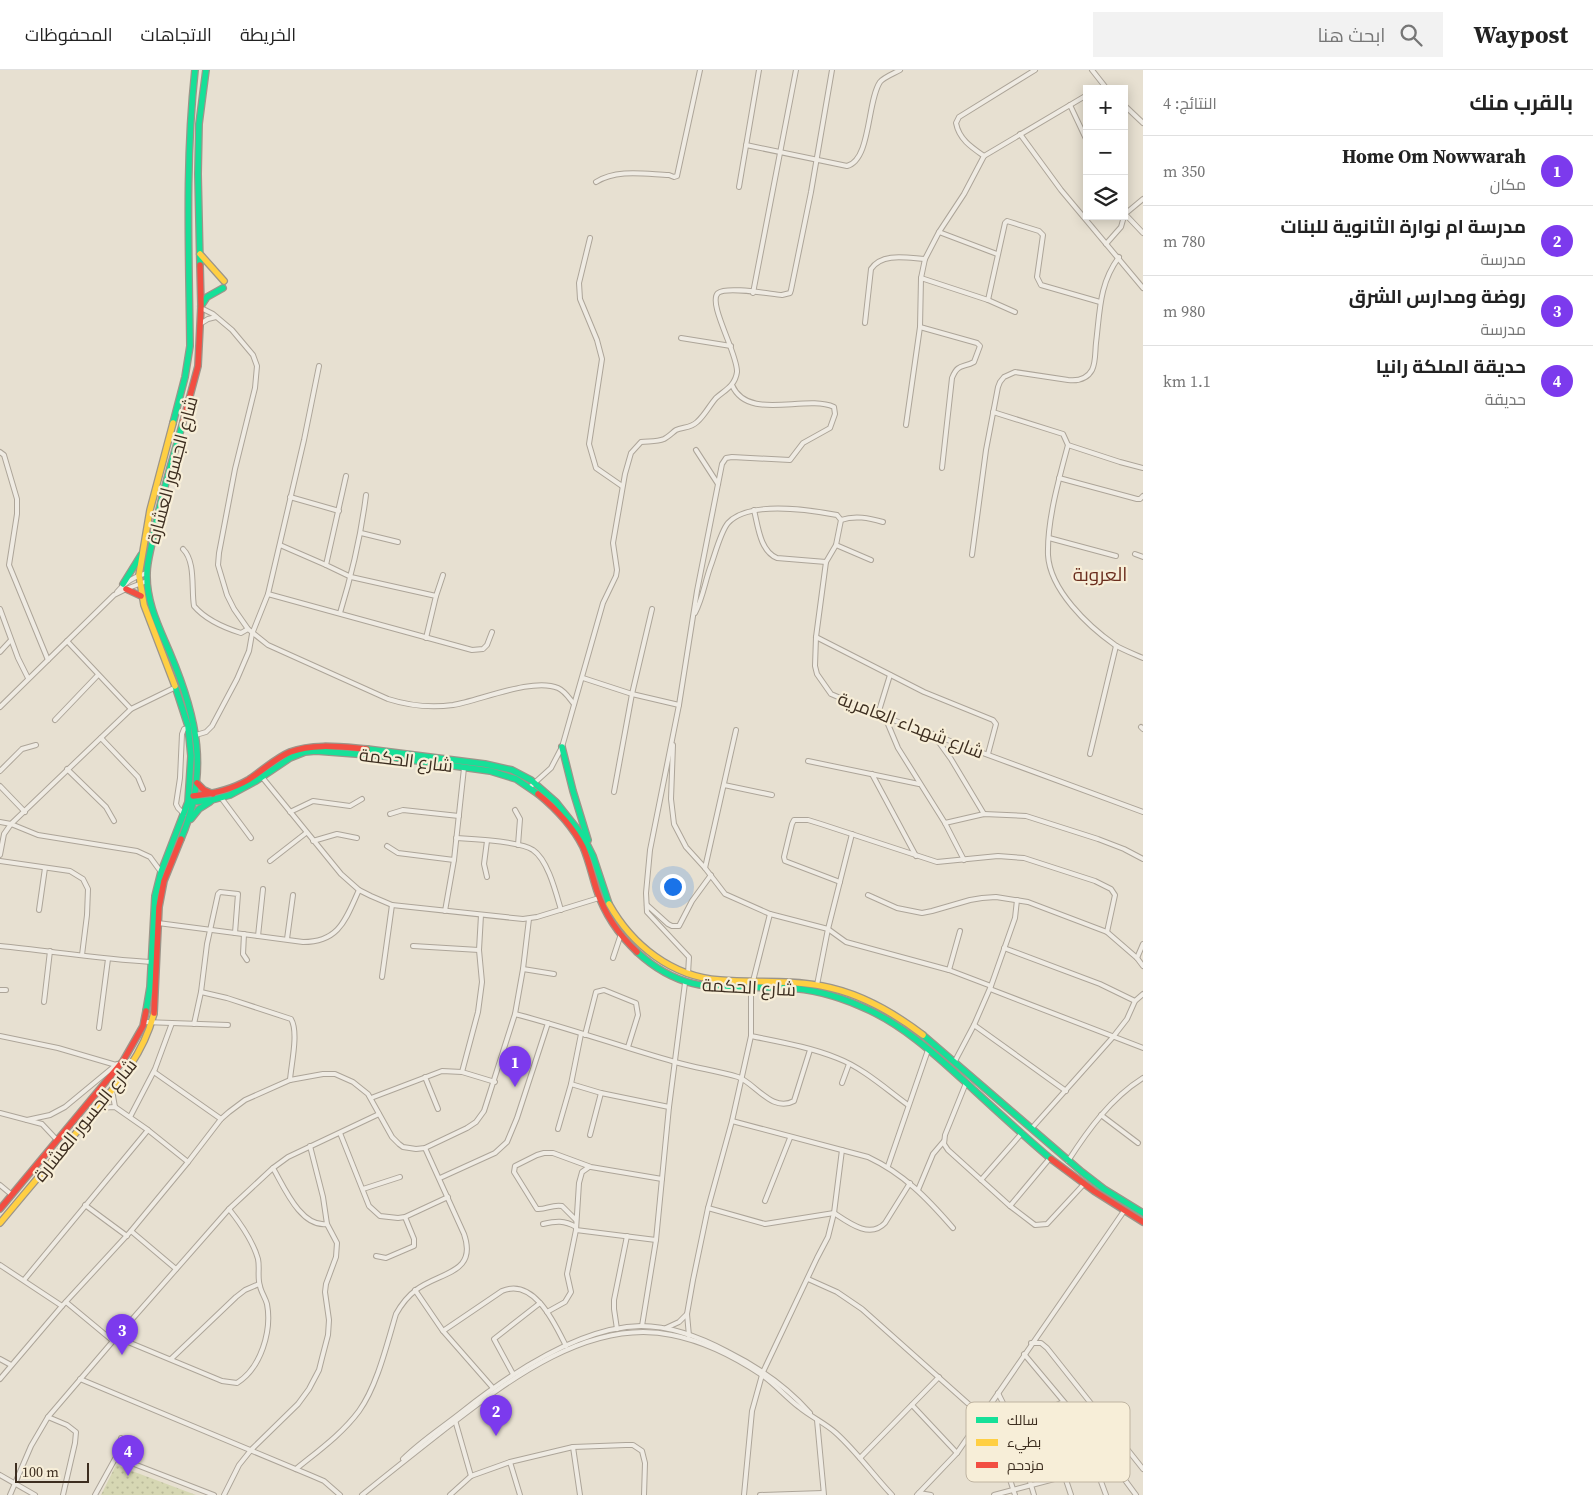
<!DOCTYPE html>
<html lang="ar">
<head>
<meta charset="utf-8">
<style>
  body { margin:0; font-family:"Source Serif 4",Cairo,serif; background:#f2f2f2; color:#222; direction:rtl }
  .controls { position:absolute; right:15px; top:15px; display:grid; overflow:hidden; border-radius:0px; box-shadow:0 2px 12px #0003 }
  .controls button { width:45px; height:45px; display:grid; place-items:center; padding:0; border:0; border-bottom:1px solid #e0e0e0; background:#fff; color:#222; font:25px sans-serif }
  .scale { position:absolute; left:15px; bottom:12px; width:74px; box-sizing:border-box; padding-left:5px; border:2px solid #3d2e20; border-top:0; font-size:14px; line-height:18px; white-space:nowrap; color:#3d2e20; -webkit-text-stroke:4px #f7eed8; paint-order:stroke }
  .you { position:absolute; left:672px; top:816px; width:18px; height:18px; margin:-12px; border:4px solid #fff; border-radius:50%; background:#1a73e8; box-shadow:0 0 0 8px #1a73e833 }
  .badge { display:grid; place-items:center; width:32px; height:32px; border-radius:50%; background:#7c3aed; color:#fff; font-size:16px; font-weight:700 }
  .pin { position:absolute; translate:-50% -41px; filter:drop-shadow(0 1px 2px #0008) }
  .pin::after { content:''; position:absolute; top:26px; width:18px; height:15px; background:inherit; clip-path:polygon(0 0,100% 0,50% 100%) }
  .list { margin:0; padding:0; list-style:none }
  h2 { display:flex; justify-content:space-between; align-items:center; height:65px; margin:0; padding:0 20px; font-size:21px }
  h2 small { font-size:16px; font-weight:400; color:#767676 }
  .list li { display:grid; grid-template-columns:32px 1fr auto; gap:15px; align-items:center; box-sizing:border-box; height:70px; padding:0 20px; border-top:1px solid #e0e0e0 }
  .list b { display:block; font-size:19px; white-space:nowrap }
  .list p { margin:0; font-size:16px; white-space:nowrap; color:#767676 }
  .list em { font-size:16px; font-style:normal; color:#767676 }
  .icon { flex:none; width:28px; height:28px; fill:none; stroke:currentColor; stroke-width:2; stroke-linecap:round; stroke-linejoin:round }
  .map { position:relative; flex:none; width:1143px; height:1425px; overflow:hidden; direction:ltr }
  header { display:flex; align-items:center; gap:30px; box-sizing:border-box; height:70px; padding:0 25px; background:#fff; border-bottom:1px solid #e0e0e0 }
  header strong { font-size:24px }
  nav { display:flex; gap:28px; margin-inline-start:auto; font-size:18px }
  .search { width:350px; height:45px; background:#f2f2f2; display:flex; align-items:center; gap:12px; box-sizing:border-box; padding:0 18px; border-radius:0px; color:#767676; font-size:19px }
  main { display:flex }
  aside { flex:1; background:#fff }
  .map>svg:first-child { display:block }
  .park { fill:url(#park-dots) }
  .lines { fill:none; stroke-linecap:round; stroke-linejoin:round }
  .street-casing { stroke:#ada599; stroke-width:6 }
  .fast-casing { stroke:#9c958a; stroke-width:8 }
  .slow-casing { stroke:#9c958a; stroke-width:8 }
  .jam-casing { stroke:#9c958a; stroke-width:8 }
  .street { stroke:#efebe3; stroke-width:4 }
  .fast { stroke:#16e098; stroke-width:5.5 }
  .slow { stroke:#ffcf43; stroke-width:5.5 }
  .jam { stroke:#f24e42; stroke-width:5.5 }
  .labels { text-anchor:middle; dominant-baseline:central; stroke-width:4.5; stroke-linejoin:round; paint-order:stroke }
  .street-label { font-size:18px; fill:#3d2e20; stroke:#f7eed8 }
  .neighbourhood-label { font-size:19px; fill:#6b2e1e; stroke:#f7eed8 }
  .key { fill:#f7eed8; stroke:#bfb4a1; stroke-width:1 }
  .key-label { font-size:14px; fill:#3d2e20 }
</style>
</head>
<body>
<header>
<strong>Waypost</strong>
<div class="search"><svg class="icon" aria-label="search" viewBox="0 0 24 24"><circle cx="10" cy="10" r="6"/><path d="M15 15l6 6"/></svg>ابحث هنا</div>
<nav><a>الخريطة</a><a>الاتجاهات</a><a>المحفوظات</a></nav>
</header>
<main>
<aside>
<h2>بالقرب منك<small>النتائج: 4</small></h2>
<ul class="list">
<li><span class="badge">1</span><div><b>Home Om Nowwarah</b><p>مكان</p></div><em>350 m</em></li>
<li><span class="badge">2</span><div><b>مدرسة ام نوارة الثانوية للبنات</b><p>مدرسة</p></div><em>780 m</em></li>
<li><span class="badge">3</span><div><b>روضة ومدارس الشرق</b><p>مدرسة</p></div><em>980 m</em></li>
<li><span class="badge">4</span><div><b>حديقة الملكة رانيا</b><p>حديقة</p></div><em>1.1 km</em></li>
</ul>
</aside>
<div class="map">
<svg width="1143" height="1425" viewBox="0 0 1143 1425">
  <defs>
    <pattern id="park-dots" width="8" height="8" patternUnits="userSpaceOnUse" patternTransform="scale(1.25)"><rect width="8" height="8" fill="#d6d7b3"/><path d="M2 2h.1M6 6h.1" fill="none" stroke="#b9b99a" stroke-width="1.8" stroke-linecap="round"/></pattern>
  </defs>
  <rect width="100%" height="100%" fill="#e7e0d1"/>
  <!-- park -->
  <path class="park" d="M116,1395L196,1425H101Z"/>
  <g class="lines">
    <defs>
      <g id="street">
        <path d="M1092,0L1107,19"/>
        <path d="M1070,35L1087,71"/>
        <path d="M1124,35L1143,53"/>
        <path d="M1020,64L1061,120L1143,218"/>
        <path d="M746,75L847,96C871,90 867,31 880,12C884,7 895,3 900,0"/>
        <path d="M984,86C971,77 959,69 956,53L959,47L1035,0"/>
        <path d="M596,112C617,99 644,104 669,105L674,107L677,106L700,0"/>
        <path d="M739,117L759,0"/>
        <path d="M1143,129L1125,144L1143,163"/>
        <path d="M939,162L997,184"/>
        <path d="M590,168L579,213L580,229L597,270L602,289L589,374L596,398L622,416"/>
        <path d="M1106,174L1121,157L1125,143"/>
        <path d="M921,208L988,230L1015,242"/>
        <path d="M753,223L796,0"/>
        <path d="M988,230L1005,153L1007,151L1039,161L1043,165L1037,207L1041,215L1100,232"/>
        <path d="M201,238L213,244L232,260L253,285L257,296L255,318L235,399L219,483L218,495L227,525L234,539L248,559L268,575L388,629C410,636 430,638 453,635C479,631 533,607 558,618C565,621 569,628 574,634"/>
        <path d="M865,253L871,199C882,182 908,188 925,189"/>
        <path d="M200,254L208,249L216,247"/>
        <path d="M920,257L977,273L980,276L974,292C963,298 958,293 952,308L942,398"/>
        <path d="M681,268L731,276"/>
        <path d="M993,342L1063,364L1068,375L1120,392L1143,398"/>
        <path d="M906,355L920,257L921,208L925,189L939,162L964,124L984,86L1087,25"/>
        <path d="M1068,375C1059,409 1047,450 1048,485C1050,520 1088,556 1115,575C1123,580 1134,584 1143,588"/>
        <path d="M696,380L718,414"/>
        <path d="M0,382L4,385L17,429V444L9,495L48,590"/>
        <path d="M346,406L326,495L351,507L436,526L426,568"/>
        <path d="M1059,408L1137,429H1140L1143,426"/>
        <path d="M290,427L339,441"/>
        <path d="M754,440C758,456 760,481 777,488L826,492"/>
        <path d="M841,450C855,445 869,448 883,452"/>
        <path d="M361,463L398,472"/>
        <path d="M1049,468L1116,486"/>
        <path d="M280,475L326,495"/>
        <path d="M836,475L871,490"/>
        <path d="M183,479C196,492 191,519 194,536C205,549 225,558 241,563L248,559"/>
        <path d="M1135,484L1143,487"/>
        <path d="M972,485L986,380L998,317L1000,312L1004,307L1015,302L1068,310C1077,311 1087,309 1092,300C1096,292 1095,281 1096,273C1100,241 1099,214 1119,187"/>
        <path d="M117,522C125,512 135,506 147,503"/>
        <path d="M268,524L304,370L319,296"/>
        <path d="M436,526L443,505"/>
        <path d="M0,539L18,588L28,608"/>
        <path d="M340,543C352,504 361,465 366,425"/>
        <path d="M695,543C703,528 705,511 711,495C715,484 721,461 728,453C749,430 810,440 837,445L841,450L836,475L826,492L816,567L815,596L817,604L831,624L885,647L1143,742"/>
        <path d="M816,567L924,622L993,650L996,654L988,684"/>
        <path d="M67,571L131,639"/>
        <path d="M0,582L11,570"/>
        <path d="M583,608L632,624L679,635"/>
        <path d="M0,637L114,525L126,519L147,511"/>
        <path d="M878,644L890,605"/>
        <path d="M885,647L898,678L945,753L964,790"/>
        <path d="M55,650L98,605"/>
        <path d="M1141,657L1143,659"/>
        <path d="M933,664L951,689L984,744"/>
        <path d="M196,665L206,662L212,656L237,609L249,581L252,564L268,524L472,580L483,579L487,575L492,562"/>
        <path d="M101,668L138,707L143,719"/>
        <path d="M673,675L671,729L674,754L686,777L705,798L725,824L770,844L828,859L846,872L949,900L991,916"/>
        <path d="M1090,684L1116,576"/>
        <path d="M808,691L919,714"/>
        <path d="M67,699L106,737L114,751"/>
        <path d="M0,701L22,679L36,675"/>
        <path d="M872,704L916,786"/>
        <path d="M262,707L341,804L359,820L371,826L392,835L523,849L537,847L599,828"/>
        <path d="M724,715L772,725"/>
        <path d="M0,716L25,742"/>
        <path d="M530,717L551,698L562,677L603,533L616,506L617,500L613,473L625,404L631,383L641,372C648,371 657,372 664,369C668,367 672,363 676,360C683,357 691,358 697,352C705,345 709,336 716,328C725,320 735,316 737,302C738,284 707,233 718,223C727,216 770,224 782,225L790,223L791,220L811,122L832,0"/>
        <path d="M614,722L632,624L652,539"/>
        <path d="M222,729L251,768"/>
        <path d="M515,740L520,749L518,775"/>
        <path d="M290,742L313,731L350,736L362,729"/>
        <path d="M184,744L178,738L176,734L180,708L182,664L184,659L188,658"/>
        <path d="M390,744L403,740L459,746"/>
        <path d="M0,752L11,754L38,765L137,781L150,787L161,802"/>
        <path d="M945,753L984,744L1026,746L1098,769L1124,779L1143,789"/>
        <path d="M456,768C473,769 521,771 533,780C548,790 556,823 561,840"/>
        <path d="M313,771L337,764L357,768"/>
        <path d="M487,771L484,794L487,807"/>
        <path d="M387,776L398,783L454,790"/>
        <path d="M0,785L4,764L11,754L131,639L176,617"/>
        <path d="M0,791L70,801L83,809L88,819L87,845L82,885"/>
        <path d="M270,791L306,763"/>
        <path d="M705,798L736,660"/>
        <path d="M840,812L785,791L784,787L792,754L794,750H808L821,754L937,792L998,786L1024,788L1095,811L1111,819L1115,825L1107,862"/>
        <path d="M868,825L897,838L922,843L932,841L970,830L982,828L996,827L1028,832L1107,862L1137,888L1143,896"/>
        <path d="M647,835L668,854L672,856H679L692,831L711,805"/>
        <path d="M39,840L45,798"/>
        <path d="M445,841L454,790L464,698"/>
        <path d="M158,853L303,872C340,872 346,848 359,820"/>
        <path d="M244,864L243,884L247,890"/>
        <path d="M258,866L263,819"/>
        <path d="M287,869L293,825"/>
        <path d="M0,876C50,881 100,889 151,892"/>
        <path d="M413,876L479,880"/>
        <path d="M1004,878L1100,914L1135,931"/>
        <path d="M613,888L621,864"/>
        <path d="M1137,888L1143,874"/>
        <path d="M523,899L554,904"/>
        <path d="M949,900L960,861"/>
        <path d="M688,904L689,887L647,842L646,823L650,780L679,635L697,521L722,394L726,388L732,387L790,390L803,373L830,358L835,344L834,337C805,324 748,352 732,315"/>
        <path d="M382,907L392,835"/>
        <path d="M817,915L828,859L852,764"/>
        <path d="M990,919L1143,978"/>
        <path d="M0,920H6"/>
        <path d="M201,922L227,928L291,949C299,962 291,995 290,1010"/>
        <path d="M44,932L50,881"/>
        <path d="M515,944C569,958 622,977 675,992C696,998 718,1001 738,1007C755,1013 772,1043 794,1031L810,980"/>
        <path d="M144,952L228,955"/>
        <path d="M194,954L201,922L207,874L218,824L220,822L238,824L235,863"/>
        <path d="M974,955L1066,1021"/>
        <path d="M99,958L108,889"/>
        <path d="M585,965L596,922L604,920L636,933L638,945L628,977"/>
        <path d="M0,966L58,978L116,995"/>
        <path d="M751,966C780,972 810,977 837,988C863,998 886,1019 908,1035"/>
        <path d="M955,991L974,955L991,916L1015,848L1017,830"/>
        <path d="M154,1002L221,1049"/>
        <path d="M462,1002L478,942L482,912L479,880L481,845"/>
        <path d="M425,1007L438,1039"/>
        <path d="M842,1013L849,994"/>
        <path d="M966,1013L945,1065L944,1074L948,1080L1010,1136L1035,1155L1047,1154L1084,1114"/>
        <path d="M571,1014L601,1023L669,1037"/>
        <path d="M112,1020L115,1037"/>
        <path d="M371,1028L442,1001L462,1002L495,1012"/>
        <path d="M97,1038L115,1037L148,1060L188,1092"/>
        <path d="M0,1043L42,1054L57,1070"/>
        <path d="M1101,1045L1138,1073"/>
        <path d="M130,1047L155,999L172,953"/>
        <path d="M27,1050L50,1045L65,1037L117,994"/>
        <path d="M732,1051L868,1087C904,1104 927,1128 953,1158"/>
        <path d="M1032,1058L1113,967L1127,949L1135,931L1143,924"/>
        <path d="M558,1059L571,1014L581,964"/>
        <path d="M340,1063L369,1136L380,1146L398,1148L405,1147L448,1127"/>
        <path d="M590,1065L601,1023"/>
        <path d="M1068,1091C1088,1060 1111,1028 1143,1008"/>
        <path d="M888,1096L928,980"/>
        <path d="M273,1098C284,1117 301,1158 327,1154"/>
        <path d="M440,1108L495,1083L507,1072L517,1048L548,953"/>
        <path d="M981,1110L1022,1063"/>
        <path d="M0,1115L12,1125"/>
        <path d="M363,1119L400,1107"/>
        <path d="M918,1120L933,1084L944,1071"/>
        <path d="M765,1131L790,1068"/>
        <path d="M85,1135L127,1166"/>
        <path d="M1010,1136L1050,1088"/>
        <path d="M708,1138L765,1154L834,1143C849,1153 870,1169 885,1153L910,1113"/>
        <path d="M576,1150L562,1136C552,1134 546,1140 537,1139L514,1102L515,1096L537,1085L544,1083H553L591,1097L662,1109"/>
        <path d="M543,1154C556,1151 564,1150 576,1157"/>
        <path d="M576,1160L656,1170"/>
        <path d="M131,1161L176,1199"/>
        <path d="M376,1186L386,1188L414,1176V1169L405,1147"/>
        <path d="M0,1195L62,1236"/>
        <path d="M808,1209L837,1222L862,1239L982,1346"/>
        <path d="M24,1210L148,1060"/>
        <path d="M415,1220L443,1261L493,1318"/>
        <path d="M66,1232L113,1271"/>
        <path d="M547,1242L565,1232L571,1222L567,1204L576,1160L579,1113L582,1102L589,1097"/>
        <path d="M642,1256L656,1170L669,1037L685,913"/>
        <path d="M666,1258L679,1252L687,1244"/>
        <path d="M617,1259L614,1239V1230L627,1166"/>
        <path d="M443,1261L502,1221C534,1207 555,1254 566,1276"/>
        <path d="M689,1266L687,1244L693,1210L708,1138L732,1051L751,966V919L770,844"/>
        <path d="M116,1267L222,1311L237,1313C261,1298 272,1261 267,1234C265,1227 261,1222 260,1216C257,1207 260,1198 258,1189C253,1171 241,1154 229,1139"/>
        <path d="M1031,1273H1041L1047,1278L1143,1399"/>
        <path d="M1024,1284L1091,1364L1136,1425"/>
        <path d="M0,1289L11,1295"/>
        <path d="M171,1289L236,1227L245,1220L259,1214"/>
        <path d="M763,1302L817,1188L828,1167L834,1143L842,1080"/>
        <path d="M513,1304L494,1269L540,1233"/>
        <path d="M0,1309L62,1236L131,1161L188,1092L221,1049L229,1042L245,1030L290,1010L323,1004H335L353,1012L368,1024L392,1067L399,1074L403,1077L416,1079L425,1078L467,1058L476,1052L484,1041L515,944L523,899L529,849"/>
        <path d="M80,1309L310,1405L324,1411L340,1425"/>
        <path d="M998,1323L1012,1351L1034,1425"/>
        <path d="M912,1335L957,1383"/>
        <path d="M48,1347L67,1355L76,1362L75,1373L63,1425"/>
        <path d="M455,1350L471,1406"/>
        <path d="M817,1350L824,1425"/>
        <path d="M1012,1351L1038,1344L1063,1332"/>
        <path d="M994,1360L1015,1425"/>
        <path d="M573,1377L580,1425"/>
        <path d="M1021,1381L1091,1364"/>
        <path d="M116,1387L214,1425"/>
        <path d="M860,1388L939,1307"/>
        <path d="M403,1389C421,1371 443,1357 463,1341C510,1304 579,1257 641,1256C671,1256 702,1268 728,1282C758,1297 787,1317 810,1343"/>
        <path d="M510,1392L520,1425"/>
        <path d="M1096,1398L1106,1425"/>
        <path d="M296,1399C318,1381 342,1364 359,1341C377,1316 387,1274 396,1244C401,1235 408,1226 416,1220C439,1202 478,1204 464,1164L425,1078"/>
        <path d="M0,1405L35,1425"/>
        <path d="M1065,1407L1071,1425"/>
        <path d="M919,1423L931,1425"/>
        <path d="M10,1425L31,1376L48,1347L113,1271L229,1139L273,1098L288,1087L379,1044"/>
        <path d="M95,1425L116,1387L121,1368"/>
        <path d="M224,1425L239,1395L251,1380L298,1334L309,1319L319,1300L322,1288L328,1265L329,1250L325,1222L326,1214L336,1187L337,1173L327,1154L323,1127L310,1076"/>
        <path d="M362,1425C389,1403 417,1381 445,1359C506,1312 589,1247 672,1265C703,1271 735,1287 762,1305C775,1314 786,1327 799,1337C811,1347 825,1353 836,1363C857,1382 873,1405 892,1425"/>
        <path d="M450,1425L471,1406L510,1392L573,1377L626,1375H633L642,1381L645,1393L644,1425"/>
        <path d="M744,1425L752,1341L762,1305"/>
        <path d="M760,1425L823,1423"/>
        <path d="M917,1425L957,1383L1124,1141"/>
        <path d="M994,1425L1096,1398L1115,1396"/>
      </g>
      <g id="fast">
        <path d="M200,195L198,104L199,54L206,0"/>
        <path d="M201,236L207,227L223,218"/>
        <path d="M173,353L185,307L190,276C189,184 185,92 195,0"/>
        <path d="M123,514L141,485"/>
        <path d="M562,677L573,721L588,770"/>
        <path d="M367,679L485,694L512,700L531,710L556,732L583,766L593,786L609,834"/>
        <path d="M191,732L212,730L230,725L256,711L290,688L305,682L316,681L382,686L490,701L516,709L538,724"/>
        <path d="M191,749L199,739L210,732"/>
        <path d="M181,769C210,702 197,647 170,583C159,557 146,532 147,503C147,493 150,483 152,473C159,432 172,392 183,352"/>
        <path d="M637,882C687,928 726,915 786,918C812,919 837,926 860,936C904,954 940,989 975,1021C1000,1044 1025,1067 1051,1089"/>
        <path d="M146,941L150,917L155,826L161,802L188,732L191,686L188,656L175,616"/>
        <path d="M923,965L1082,1102L1104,1119L1143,1143"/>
      </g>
      <g id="slow">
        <path d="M200,184L224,211"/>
        <path d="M173,353L150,440L139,505L144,535L175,616"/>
        <path d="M609,834C632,875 672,907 720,910C754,913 788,909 822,916C860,923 893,942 923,965"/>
        <path d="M0,1153C25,1123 50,1093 76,1063C107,1025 142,992 154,943"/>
      </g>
      <g id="jam">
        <path d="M183,352L198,296L201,236L200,195"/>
        <path d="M126,519L141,526"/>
        <path d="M197,713L204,720L213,724"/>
        <path d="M538,724C555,738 573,757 583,777C589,791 592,806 597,821C605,845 619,865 637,882"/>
        <path d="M193,726C212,724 231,720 248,710C262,701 274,689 290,682C313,673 342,677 367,679"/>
        <path d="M154,943L159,837L164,811L181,769"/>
        <path d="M1051,1089L1094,1121L1143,1152"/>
        <path d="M0,1139L123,991L143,956L146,941"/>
      </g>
    </defs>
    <!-- street casing -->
    <use href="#street" class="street-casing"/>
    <!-- fast casing -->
    <use href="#fast" class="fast-casing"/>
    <!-- slow casing -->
    <use href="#slow" class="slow-casing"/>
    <!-- jam casing -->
    <use href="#jam" class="jam-casing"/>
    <!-- street -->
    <use href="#street" class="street"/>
    <!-- fast -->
    <use href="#fast" class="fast"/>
    <!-- slow -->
    <use href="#slow" class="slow"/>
    <!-- jam -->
    <use href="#jam" class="jam"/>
  </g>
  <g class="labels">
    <!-- street labels -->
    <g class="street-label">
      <text transform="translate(172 400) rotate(-75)">شارع الجسور العشارة</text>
      <text transform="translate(911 655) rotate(21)">شارع شهداء العامرية</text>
      <text transform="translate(406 690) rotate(7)">شارع الحكمة</text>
      <text transform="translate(749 917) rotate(3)">شارع الحكمة</text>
      <text transform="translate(85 1050) rotate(-51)">شارع الجسور العشارة</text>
    </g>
    <!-- neighbourhood labels -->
    <g class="neighbourhood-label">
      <text x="1100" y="504">العروبة</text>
    </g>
  </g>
  <!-- legend -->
  <rect x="966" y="1332" width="164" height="80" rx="8" class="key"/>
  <rect x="976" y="1347" width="22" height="6" fill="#16e098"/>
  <rect x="976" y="1369" width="22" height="7" fill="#ffcf43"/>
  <rect x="976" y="1392" width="22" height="6" fill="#f24e42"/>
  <g class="key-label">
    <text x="1007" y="1355">سالك</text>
    <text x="1007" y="1377">بطيء</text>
    <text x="1007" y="1400">مزدحم</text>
  </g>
</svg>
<div class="controls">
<button>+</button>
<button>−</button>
<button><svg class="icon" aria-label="layers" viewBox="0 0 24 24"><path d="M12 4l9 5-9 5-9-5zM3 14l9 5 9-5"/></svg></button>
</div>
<div class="scale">100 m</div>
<div class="you"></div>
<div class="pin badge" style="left:515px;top:1017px">1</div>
<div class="pin badge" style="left:496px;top:1366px">2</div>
<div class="pin badge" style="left:122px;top:1285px">3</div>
<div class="pin badge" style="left:128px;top:1406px">4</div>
</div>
</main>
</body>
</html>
